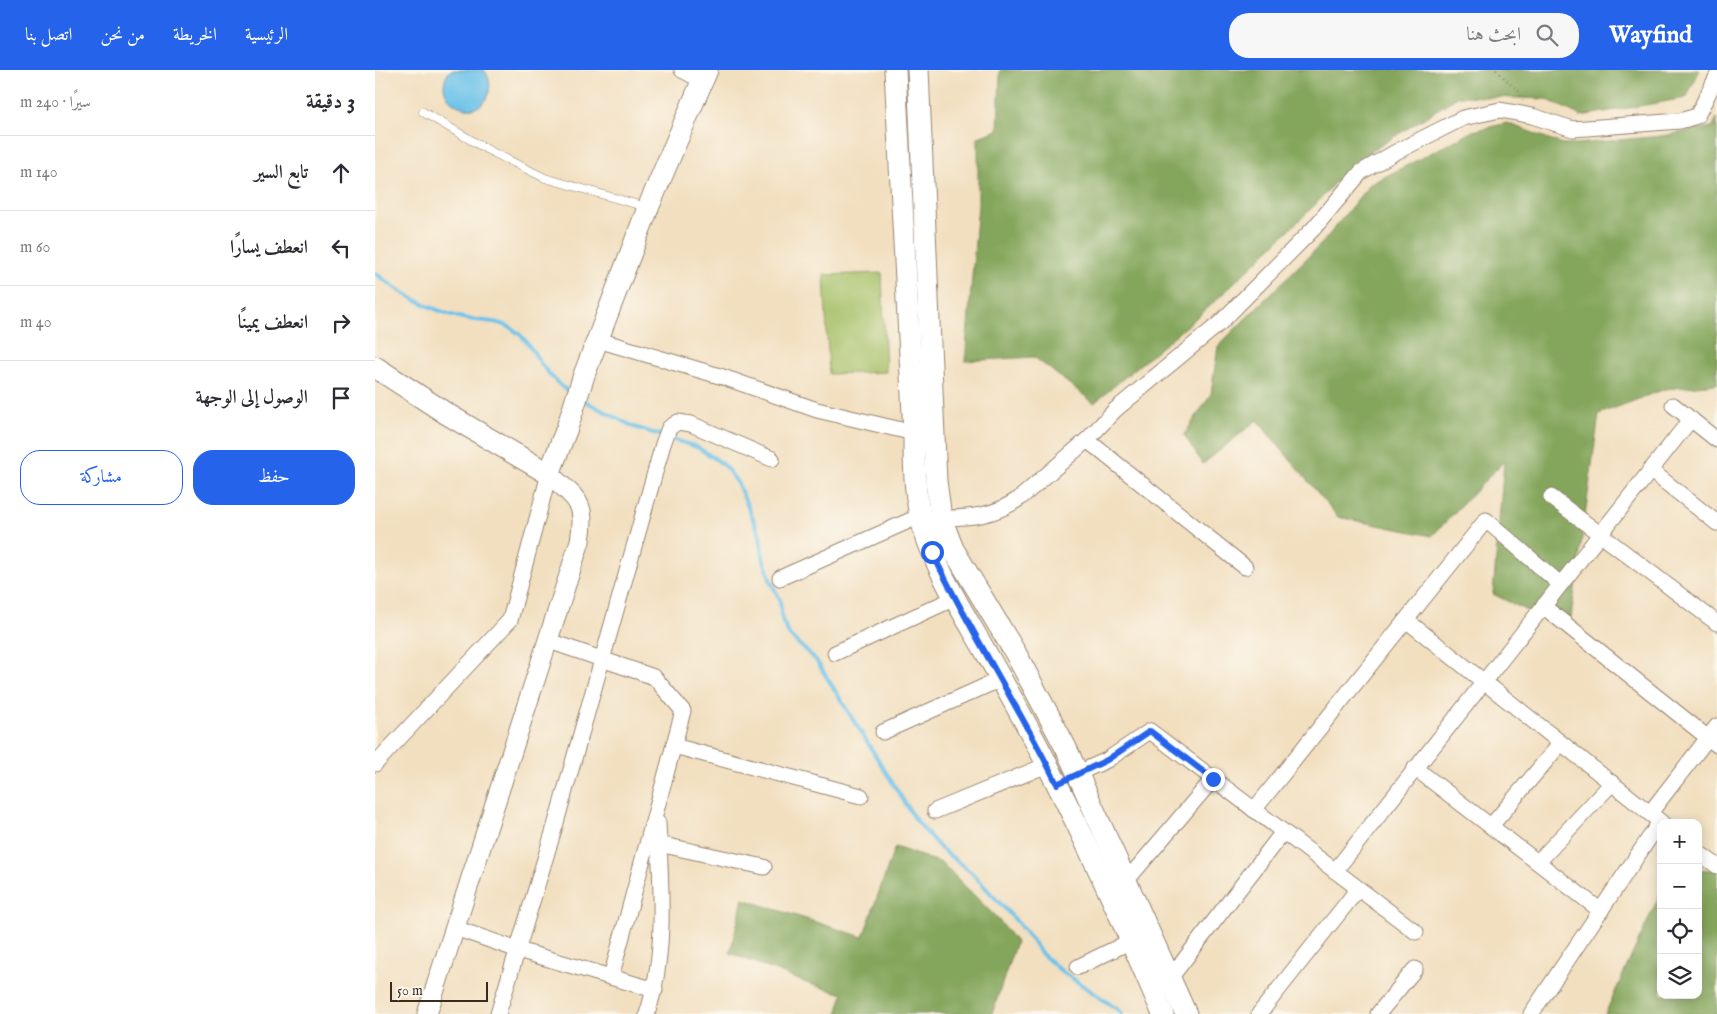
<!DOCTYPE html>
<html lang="ar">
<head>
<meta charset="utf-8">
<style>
  body { margin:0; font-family:"IM FELL English",Amiri,serif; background:#f7f7f7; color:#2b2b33; direction:rtl }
  .controls { position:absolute; right:15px; bottom:15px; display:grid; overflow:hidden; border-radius:10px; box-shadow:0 2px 12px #0003 }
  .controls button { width:45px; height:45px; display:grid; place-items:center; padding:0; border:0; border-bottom:1px solid #e1e1e2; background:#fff; color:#2b2b33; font:25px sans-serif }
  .scale { position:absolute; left:15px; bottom:12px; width:98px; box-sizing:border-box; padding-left:5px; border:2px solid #3b2a1e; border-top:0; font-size:14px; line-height:18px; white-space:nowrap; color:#3b2a1e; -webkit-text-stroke:4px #fbf7ec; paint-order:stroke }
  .stop { position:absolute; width:15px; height:15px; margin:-11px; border:4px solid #2563eb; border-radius:50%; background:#fff }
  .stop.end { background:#2563eb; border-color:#fff; box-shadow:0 1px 5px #0008 }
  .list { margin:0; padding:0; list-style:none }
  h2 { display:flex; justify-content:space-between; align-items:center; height:65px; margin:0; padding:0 20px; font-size:21px }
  h2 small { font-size:16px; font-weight:400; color:#7c7c81 }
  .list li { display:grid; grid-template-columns:32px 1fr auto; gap:15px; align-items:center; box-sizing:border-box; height:75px; padding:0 20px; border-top:1px solid #e1e1e2 }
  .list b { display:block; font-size:19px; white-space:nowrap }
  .list em { font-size:16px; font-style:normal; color:#7c7c81 }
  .actions { display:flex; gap:10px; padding:15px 20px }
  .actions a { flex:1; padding:11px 0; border:1px solid #2563eb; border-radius:20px; text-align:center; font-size:18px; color:#2563eb }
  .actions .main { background:#2563eb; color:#fff }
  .icon { flex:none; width:28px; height:28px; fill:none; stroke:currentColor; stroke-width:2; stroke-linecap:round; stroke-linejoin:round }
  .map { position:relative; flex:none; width:1342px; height:944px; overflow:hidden; direction:ltr }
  header { display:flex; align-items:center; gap:30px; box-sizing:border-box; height:70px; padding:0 25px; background:#2563eb; color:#fff }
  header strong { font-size:24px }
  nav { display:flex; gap:28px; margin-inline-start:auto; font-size:18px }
  .search { width:350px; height:45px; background:#f7f7f7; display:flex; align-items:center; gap:12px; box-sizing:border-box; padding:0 18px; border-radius:20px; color:#7c7c81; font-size:19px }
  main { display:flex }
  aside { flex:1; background:#fff }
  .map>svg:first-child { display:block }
  .green { fill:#a5c066; stroke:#707542 }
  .forest { fill:#84a65b; stroke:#60683c }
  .water { fill:#6cc2e9; stroke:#547684 }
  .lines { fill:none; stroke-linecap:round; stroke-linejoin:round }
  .stream { stroke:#6cc2e9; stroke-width:4 }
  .service-casing { stroke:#96846f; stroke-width:9 }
  .minor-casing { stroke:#96846f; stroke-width:17 }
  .tertiary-casing { stroke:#96846f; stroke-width:21 }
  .secondary-casing { stroke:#96846f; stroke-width:23 }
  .path { stroke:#96846f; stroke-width:2.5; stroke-dasharray:1 4; stroke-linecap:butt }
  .service { stroke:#fff; stroke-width:8 }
  .minor { stroke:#fff; stroke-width:15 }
  .tertiary { stroke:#fff; stroke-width:19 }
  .secondary { stroke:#fff; stroke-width:21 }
  .route { stroke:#2563eb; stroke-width:6 }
</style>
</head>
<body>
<header>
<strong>Wayfind</strong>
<div class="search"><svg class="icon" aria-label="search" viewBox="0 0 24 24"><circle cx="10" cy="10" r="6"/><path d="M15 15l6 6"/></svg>ابحث هنا</div>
<nav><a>الرئيسية</a><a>الخريطة</a><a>من نحن</a><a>اتصل بنا</a></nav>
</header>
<main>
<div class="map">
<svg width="1342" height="944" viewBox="0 0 1342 944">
  <rect width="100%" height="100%" fill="#fbf7ec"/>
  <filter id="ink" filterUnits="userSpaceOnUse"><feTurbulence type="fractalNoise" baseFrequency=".02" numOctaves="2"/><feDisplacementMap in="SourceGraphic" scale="10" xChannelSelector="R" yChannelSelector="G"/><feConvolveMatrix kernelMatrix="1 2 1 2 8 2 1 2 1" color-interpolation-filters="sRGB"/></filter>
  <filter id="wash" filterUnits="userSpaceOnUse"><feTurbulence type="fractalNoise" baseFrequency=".0096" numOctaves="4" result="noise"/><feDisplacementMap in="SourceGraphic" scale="20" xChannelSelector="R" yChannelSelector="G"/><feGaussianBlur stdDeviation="1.12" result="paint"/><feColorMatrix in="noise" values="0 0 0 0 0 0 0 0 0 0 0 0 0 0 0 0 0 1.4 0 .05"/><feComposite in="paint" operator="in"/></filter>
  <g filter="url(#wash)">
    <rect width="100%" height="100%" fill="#f2dfc0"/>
    <!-- green -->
    <path class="green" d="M507,203L511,302L454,304L449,205Z"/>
    <!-- forest -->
    <g class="forest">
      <path d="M625,0H1325L1311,28L1206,46L1171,29L1084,26L976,94L941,134L834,237L719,333L659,287L590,291L603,135V67L623,60Z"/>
      <path d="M1342,48V314L1290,319L1224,344L1194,562L1118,524L1129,391L1057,466L963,447L882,350L828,394L809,365L836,324L843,276L949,171L994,115L1098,61L1132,53L1190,75L1286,66L1337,57Z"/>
      <path d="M520,777L567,793L623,849L641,872L617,944H462L468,924L432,913L355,883L368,829L488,867Z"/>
      <path d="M1342,799V944H1230L1286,822V925H1323V801Z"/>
    </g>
    <!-- water -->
    <path class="water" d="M76,0H109C114,6 116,14 114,22C105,57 50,29 76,0Z"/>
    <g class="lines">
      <!-- stream -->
      <g class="stream">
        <path d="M0,203C25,223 54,239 84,247C102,252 120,249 136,258C153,268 159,285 170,299C177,308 187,317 195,323"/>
        <path d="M208,330L259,357L288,366"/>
        <path d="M294,368L322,377L348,394L362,412L385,465L388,487L396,512L405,530L407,550L415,566L441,590L540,749L565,778L597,803L644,854L667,884L685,900L742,939L747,944"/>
      </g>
    </g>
  </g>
  <g filter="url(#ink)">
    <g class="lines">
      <defs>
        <path id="service" d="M48,42L113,80L170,108L271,137"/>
        <g id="minor">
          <path d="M307,0L328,11"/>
          <path d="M223,270L348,307L442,340L539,363"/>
          <path d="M1298,335L1342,370"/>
          <path d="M712,370L870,497"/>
          <path d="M1275,400L1342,453"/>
          <path d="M1176,427L1342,553"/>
          <path d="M566,448C596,448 620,446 645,428L712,370L740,340L845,253L939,158L986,102L1019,83L1088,48L1125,40L1157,46L1198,59L1305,51L1322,46L1342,6"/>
          <path d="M405,508L545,446"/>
          <path d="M1168,536L1342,675"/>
          <path d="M1031,550L1287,753"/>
          <path d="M174,571L279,607L308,641L236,907"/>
          <path d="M460,583L580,528"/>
          <path d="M508,662L626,609"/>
          <path d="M299,676L486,726"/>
          <path d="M0,694L135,550L174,404"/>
          <path d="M1040,698L1226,841"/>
          <path d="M703,703L732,690L775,661L1041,862"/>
          <path d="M879,740L1111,450L1185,514"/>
          <path d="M560,741L672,695"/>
          <path d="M1275,743L1342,656"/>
          <path d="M1116,756L1186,673"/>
          <path d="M284,774L389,797"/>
          <path d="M1323,782L1342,796"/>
          <path d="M1163,792L1237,713"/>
          <path d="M960,801L1316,349"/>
          <path d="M752,810L838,709"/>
          <path d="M80,858L143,880L280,920"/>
          <path d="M703,897L756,871"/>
          <path d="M796,907L908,762"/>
          <path d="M123,944L180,756L288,374L294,358L303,352L316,354L397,389"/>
          <path d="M272,944C292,884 286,816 283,753"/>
          <path d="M884,944L983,819"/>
          <path d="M1003,944L1040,899"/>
          <path d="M1156,944L1285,752"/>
        </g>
        <path id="tertiary" d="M52,944L205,471C212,431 202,430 174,404"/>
        <g id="secondary">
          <path d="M520,0L539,363C539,397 539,429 549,460C562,500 584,536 605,572C628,612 651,653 672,694C714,776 752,860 788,944"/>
          <path d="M543,0L561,411L566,448L578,479L641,584L691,678L811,944"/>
          <path d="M0,297L72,344L174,404L192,358L209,305L273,138L332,0"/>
        </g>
      </defs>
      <!-- service casing -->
      <use href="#service" class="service-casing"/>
      <!-- minor casing -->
      <use href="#minor" class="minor-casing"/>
      <!-- tertiary casing -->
      <use href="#tertiary" class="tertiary-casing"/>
      <!-- secondary casing -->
      <use href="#secondary" class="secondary-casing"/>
      <!-- path -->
      <path class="path" d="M1121,0L1143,21L1148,30"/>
      <!-- service -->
      <use href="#service" class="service"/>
      <!-- minor -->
      <use href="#minor" class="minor"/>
      <!-- tertiary -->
      <use href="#tertiary" class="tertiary"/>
      <!-- secondary -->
      <use href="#secondary" class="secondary"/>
    </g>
  </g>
  <g class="lines" filter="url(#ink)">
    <!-- route -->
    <path class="route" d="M557,482C595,562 643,635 682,714L732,690L775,661L838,709"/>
  </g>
</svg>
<div class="controls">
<button>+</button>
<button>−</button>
<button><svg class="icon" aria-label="locate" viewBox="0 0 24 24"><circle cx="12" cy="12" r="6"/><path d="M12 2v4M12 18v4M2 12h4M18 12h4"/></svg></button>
<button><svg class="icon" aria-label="layers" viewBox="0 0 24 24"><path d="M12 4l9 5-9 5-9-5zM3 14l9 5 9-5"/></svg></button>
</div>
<div class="scale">50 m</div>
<div class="stop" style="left:557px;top:482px"></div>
<div class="stop end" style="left:838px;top:709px"></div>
</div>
<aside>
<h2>3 دقيقة<small>سيرًا · 240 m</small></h2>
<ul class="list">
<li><svg class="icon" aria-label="ahead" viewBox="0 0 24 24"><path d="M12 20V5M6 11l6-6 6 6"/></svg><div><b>تابع السير</b></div><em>140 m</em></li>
<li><svg class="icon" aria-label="left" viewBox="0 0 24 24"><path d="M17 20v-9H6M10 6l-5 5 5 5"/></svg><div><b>انعطف يسارًا</b></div><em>60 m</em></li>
<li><svg class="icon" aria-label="right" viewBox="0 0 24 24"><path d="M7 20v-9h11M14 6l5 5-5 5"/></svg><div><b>انعطف يمينًا</b></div><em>40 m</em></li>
<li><svg class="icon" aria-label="arrive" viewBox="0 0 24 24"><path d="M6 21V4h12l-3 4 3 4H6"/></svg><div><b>الوصول إلى الوجهة</b></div></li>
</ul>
<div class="actions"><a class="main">حفظ</a><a>مشاركة</a></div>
</aside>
</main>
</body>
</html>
